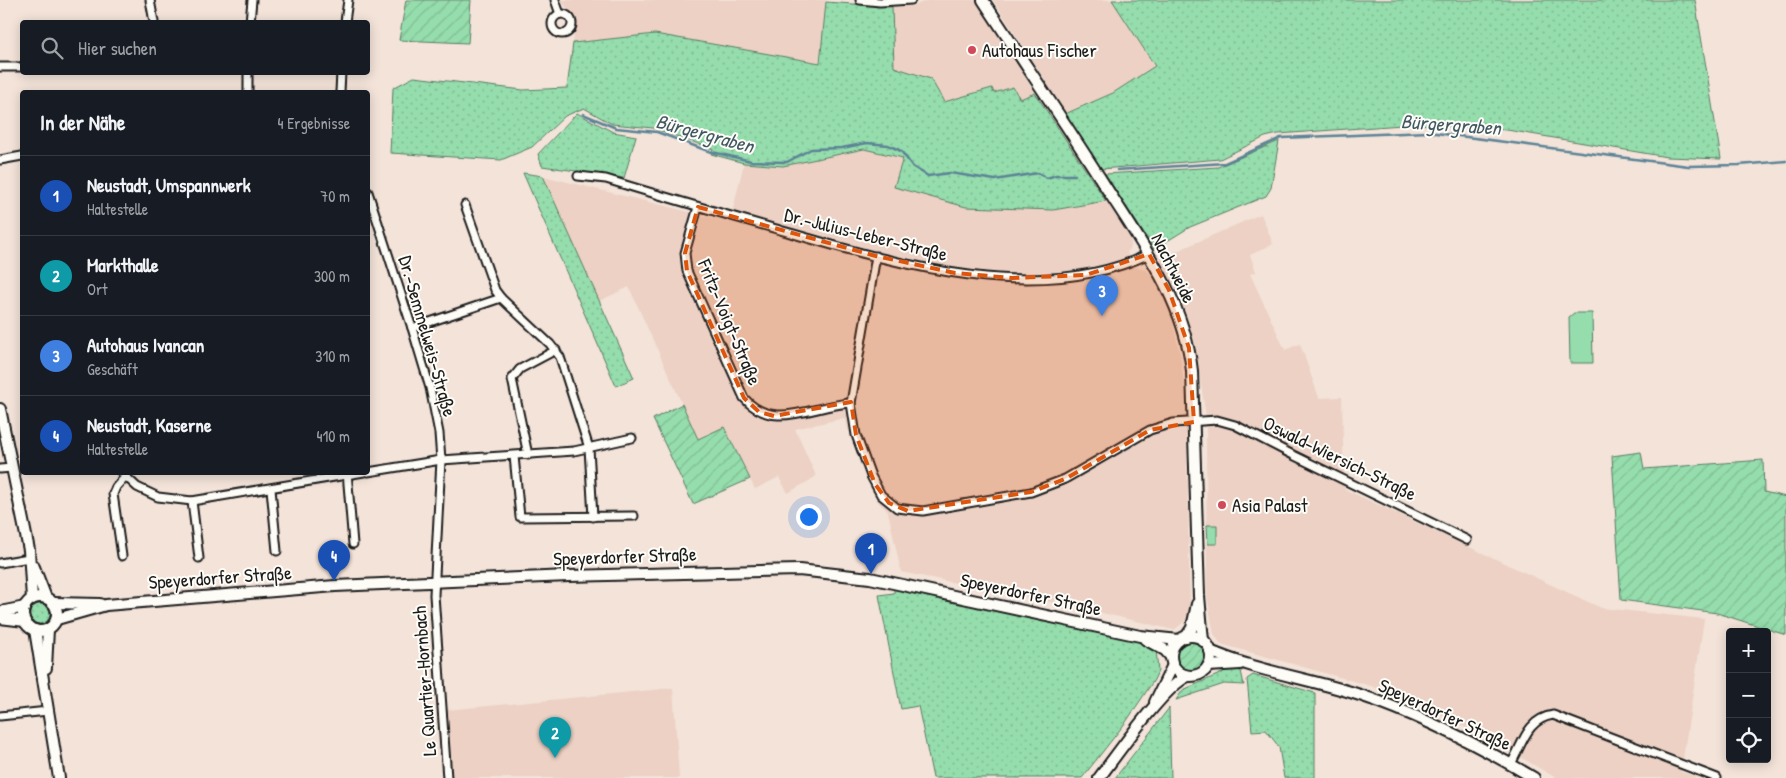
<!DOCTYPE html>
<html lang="de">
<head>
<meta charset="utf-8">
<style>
  body { margin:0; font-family:"Patrick Hand",sans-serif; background:#20242c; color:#f1f3f6 }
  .controls { position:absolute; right:15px; bottom:15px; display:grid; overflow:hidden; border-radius:5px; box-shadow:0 2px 12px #0003 }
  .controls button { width:45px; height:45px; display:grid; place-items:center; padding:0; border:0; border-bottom:1px solid #363941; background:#171b24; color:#f1f3f6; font:25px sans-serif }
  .you { position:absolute; left:808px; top:516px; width:18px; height:18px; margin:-12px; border:4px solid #fff; border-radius:50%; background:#1a73e8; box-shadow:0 0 0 8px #1a73e833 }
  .badge { display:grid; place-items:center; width:32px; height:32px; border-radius:50%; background:#d1495b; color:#fff; font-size:16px; font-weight:700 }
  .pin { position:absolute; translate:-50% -41px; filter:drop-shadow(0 1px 2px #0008) }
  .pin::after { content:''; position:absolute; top:26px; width:18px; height:15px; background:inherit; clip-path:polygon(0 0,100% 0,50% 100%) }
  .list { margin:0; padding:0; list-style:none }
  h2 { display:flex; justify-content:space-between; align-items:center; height:65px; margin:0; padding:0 20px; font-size:21px }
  h2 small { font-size:16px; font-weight:400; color:#9ea1a6 }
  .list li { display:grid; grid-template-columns:32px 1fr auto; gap:15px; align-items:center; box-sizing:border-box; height:80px; padding:0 20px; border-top:1px solid #363941 }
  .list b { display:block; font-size:19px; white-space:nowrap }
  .list p { margin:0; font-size:16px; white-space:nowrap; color:#9ea1a6 }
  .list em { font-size:16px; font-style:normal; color:#9ea1a6 }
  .icon { flex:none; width:28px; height:28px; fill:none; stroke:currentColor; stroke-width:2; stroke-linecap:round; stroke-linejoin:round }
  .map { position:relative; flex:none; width:1786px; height:778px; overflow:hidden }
  .search { position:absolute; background:#171b24; box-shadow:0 2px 12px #0003; left:20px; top:20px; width:350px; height:55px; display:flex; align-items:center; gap:12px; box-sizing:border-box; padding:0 18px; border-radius:5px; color:#9ea1a6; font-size:19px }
  .panel { position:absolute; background:#171b24; box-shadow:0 2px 12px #0003; left:20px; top:90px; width:350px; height:385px; border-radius:5px }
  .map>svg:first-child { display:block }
  .built { fill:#ecd1c4 }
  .grass { fill:url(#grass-dots); stroke:#587c64 }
  .park { fill:#95ddac; stroke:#587c64 }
  .garden { fill:url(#garden-furrows); stroke:#587c64 }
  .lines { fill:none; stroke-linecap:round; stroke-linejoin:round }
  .stream { stroke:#5c8396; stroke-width:2.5 }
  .street-casing { stroke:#1c1c1c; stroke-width:11 }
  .secondary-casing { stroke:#1c1c1c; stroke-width:14 }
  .street { stroke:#fdfcf7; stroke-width:7 }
  .secondary { stroke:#fdfcf7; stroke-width:10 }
  .marked { fill:#de560d; fill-opacity:0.2; stroke:#de560d; stroke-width:4; stroke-dasharray:10 6; stroke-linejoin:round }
  .poi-dot { fill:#d1495b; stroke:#fdfcf7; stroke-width:2 }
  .labels { text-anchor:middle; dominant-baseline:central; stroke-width:4; stroke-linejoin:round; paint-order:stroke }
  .poi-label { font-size:19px; fill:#1c1c1c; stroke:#fdfcf7; text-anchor:start }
  .street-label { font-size:19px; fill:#1c1c1c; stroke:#fdfcf7 }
  .water-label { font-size:20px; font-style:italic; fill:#415863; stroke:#fdfcf7 }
</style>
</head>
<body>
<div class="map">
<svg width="1786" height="778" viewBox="0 0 1786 778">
  <defs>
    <pattern id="grass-dots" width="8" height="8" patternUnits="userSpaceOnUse" patternTransform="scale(1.25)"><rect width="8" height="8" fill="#95ddac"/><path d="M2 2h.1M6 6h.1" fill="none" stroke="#80bd93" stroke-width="1.8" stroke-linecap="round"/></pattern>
    <pattern id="garden-furrows" width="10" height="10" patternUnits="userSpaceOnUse" patternTransform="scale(1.25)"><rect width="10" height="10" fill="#95ddac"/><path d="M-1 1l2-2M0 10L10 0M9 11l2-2" fill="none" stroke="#80bd93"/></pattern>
  </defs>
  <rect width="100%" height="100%" fill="#f3e3d9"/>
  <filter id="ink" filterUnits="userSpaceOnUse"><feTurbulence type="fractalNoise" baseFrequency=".02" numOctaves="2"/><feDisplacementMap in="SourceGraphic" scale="10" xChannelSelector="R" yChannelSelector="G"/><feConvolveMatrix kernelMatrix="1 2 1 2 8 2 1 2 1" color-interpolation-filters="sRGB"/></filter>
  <g filter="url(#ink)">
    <!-- built -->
    <g class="built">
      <path d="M561,0H826L820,64L655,34L573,43L576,20Z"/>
      <path d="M929,0H976L1035,93L1020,100L994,93L992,88L944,102L931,79L894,68L892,7L916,5Z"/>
      <path d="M993,0H1112L1155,66L1113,93L1066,113Z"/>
      <path d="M865,149L903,158L895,187L966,207L1053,210L1106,201L1130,236L1131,245L1127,253L1135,267L1145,269L1155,278L1171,315L1180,354L1186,399L1190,617L1174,630L1090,610L901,572L888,511L879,503L871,489L844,418L795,429L816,476L812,479L788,493L779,477L755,489L724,427L698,439L629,287L599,301L543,176L730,222L744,163L783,166Z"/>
      <path d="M1261,214L1273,244L1250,255L1256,272L1250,274L1285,350L1300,344L1319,398L1342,397L1344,489L1601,608L1704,619L1681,772L1700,778H1556L1507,749L1445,717L1371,686L1221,644L1214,634L1207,596L1206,416L1194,340L1177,293L1159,259Z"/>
      <path d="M673,688L679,778H443L437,711Z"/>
    </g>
    <!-- grass -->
    <g class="grass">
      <path d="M1112,0H1695L1721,159L1667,157L1507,130L1416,124L1278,134L1265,137L1220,159L1101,169L1065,114L1113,93L1155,66Z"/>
      <path d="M826,2L892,7L894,67L931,79L944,102L992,88L994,93L1013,87L1020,99L1035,93L1106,201L1053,210L966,207L894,187L903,158L864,149L783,166L744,163L711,154L713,149L653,128L612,124L584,108L565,116L532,147L501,160L390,153L393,88L414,77L523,90L567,88L573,43L655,34L820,63Z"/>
      <path d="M577,113L613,132L636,136L624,178L542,166L538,154Z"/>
      <path d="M1279,141L1271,188L1266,196L1190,227L1154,249L1105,174L1218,167Z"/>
      <path d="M523,173L543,176L634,378L616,386Z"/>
      <path d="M894,586L975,602L1140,641L1156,649L1158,671L1154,680L1126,722L1082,778H933L918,706L901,709L879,595L894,593Z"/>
      <circle cx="40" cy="614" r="10"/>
      <path d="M1225,668L1241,671L1244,685L1224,684L1176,700L1183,690L1222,673Z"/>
      <path d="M1253,675L1315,693V778H1284L1279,747L1266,730L1252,731L1247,679Z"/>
      <path d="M1169,708L1171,778H1115Z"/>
    </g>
    <!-- park -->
    <g class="park">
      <path d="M1574,313H1592L1593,363H1570L1569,317Z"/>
      <path d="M1207,525H1217V544H1208Z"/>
    </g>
    <!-- garden -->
    <g class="garden">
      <path d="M406,0H471L468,43L399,40Z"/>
      <path d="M682,404L698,439L724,427L750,479L693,504L653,419Z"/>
      <path d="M1641,452L1644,469L1763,460L1764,492L1786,497V635L1717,613L1621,600L1612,456Z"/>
      <circle cx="1191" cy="656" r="16"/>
    </g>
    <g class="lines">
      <!-- stream -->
      <g class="stream">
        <path d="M583,114L616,128L657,132L708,151L751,161L787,162L811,149L842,148L867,143L888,145L901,151L913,167L928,176L950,173L995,180L1038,173L1047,178L1056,175H1075"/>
        <path d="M1117,170L1225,163L1281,138L1428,132L1688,166L1739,165L1786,161"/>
      </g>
      <defs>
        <g id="street">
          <path d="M150,0L154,22"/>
          <path d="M555,0L560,14"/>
          <path d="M860,0L880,2L911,0"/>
          <circle cx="562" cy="24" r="10"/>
          <path d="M250,22L252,0"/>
          <path d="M345,22L348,0"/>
          <path d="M0,67H22"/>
          <path d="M248,92V72"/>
          <path d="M340,92L341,72"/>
          <path d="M0,160L22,156"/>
          <path d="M578,176L606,179C661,196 717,212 773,228C888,261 1035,309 1149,254"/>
          <path d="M368,192L412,328L430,388L439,433L441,460L434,595L447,778"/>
          <path d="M465,205L495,290L501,298L550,344L560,357L589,448L593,517"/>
          <path d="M698,207L685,253L687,271L744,398C773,432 813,405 851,403"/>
          <path d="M876,256L851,403L856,435L871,476L881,495L897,508L923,511L1031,492L1065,479L1150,430L1173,423L1217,420L1235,425L1293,455L1467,540"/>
          <path d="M412,328L501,298"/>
          <path d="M528,455L512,379L520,369L556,350"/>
          <path d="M514,456L520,517L634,516"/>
          <path d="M0,469L12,468"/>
          <path d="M121,472L137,487L158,497L192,501L364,472"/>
          <path d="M347,472L353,544"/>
          <path d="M368,472L441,460L574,451L632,438"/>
          <path d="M271,489L277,551"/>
          <path d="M192,501L199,558"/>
          <path d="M122,556L113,494L116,487L125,477"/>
          <path d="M0,563L29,558"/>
          <path d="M0,716L48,711"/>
          <path d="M1511,764C1523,743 1527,719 1553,715L1717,778"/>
        </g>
        <g id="secondary">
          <path d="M983,0C1022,60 1062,118 1100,178C1138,239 1184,297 1192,371L1199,596L1203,641"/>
          <path d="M0,409L29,550L32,599"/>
          <path d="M34,567L46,598"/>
          <circle cx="40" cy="614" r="17"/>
          <path d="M53,603L100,604"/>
          <path d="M0,612L25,607"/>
          <path d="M0,618L25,621"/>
          <path d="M57,619L106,605L335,586L569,576L799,570L870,578L1140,636L1179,640"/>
          <path d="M35,630L59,778"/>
          <circle cx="1191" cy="656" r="20"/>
          <path d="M1186,637L1192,628L1197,604"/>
          <path d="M1145,639L1165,650L1171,657"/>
          <path d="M1210,651C1259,672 1313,679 1363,696C1423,716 1480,746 1534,778"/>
          <path d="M1208,666L1240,664"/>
          <path d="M46,668L48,629"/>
          <path d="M1155,702L1173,665"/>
          <path d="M1099,778C1116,756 1165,685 1188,676"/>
        </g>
      </defs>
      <!-- street casing -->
      <use href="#street" class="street-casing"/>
      <!-- secondary casing -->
      <use href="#secondary" class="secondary-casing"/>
      <!-- street -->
      <use href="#street" class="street"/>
      <!-- secondary -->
      <use href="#secondary" class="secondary"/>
    </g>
  </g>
  <!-- marked area -->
  <path class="marked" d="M698,207L876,256L955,273L1012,278L1086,275L1149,254L1169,290L1189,348L1194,422L1150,430L1065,479L1031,492L908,511L889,503L875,484L856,435L851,402L774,416L759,412L744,398L687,271L685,253Z"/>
  <!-- markers -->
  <g class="poi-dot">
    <circle cx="972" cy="50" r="5"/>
    <circle cx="1222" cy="505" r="5"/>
  </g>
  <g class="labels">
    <!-- poi labels -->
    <g class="poi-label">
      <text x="982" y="50">Autohaus Fischer</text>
      <text x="1232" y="505">Asia Palast</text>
    </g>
    <!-- street labels -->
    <g class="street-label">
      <text transform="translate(866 234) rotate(14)">Dr.-Julius-Leber-Straße</text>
      <text transform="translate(1174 268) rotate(63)">Nachtweide</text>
      <text transform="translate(730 322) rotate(67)">Fritz-Voigt-Straße</text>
      <text transform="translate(428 336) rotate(74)">Dr.-Semmelweis-Straße</text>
      <text transform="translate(1340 458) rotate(26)">Oswald-Wiersich-Straße</text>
      <text transform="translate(625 556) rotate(-2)">Speyerdorfer Straße</text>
      <text transform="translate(220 577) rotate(-4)">Speyerdorfer Straße</text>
      <text transform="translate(1031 594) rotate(12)">Speyerdorfer Straße</text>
      <text transform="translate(424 681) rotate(-94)">Le Quartier-Hornbach</text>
      <text transform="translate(1445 714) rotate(25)">Speyerdorfer Straße</text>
    </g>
    <!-- water labels -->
    <g class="water-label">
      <text transform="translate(1451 124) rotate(4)">Bürgergraben</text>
      <text transform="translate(705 133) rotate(15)">Bürgergraben</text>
    </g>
  </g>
</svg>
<div class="controls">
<button>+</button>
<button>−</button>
<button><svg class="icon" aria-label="locate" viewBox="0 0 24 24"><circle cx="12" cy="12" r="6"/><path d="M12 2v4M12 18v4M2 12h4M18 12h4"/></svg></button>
</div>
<div class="you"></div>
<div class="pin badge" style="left:871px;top:574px;background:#1a4fb4">1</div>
<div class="pin badge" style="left:555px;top:758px;background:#0f9aa8">2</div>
<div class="pin badge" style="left:1102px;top:316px;background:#3f7fe0">3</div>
<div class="pin badge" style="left:334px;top:581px;background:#1a4fb4">4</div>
<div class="search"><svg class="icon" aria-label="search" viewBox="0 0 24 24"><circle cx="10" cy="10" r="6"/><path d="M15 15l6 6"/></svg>Hier suchen</div>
<section class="panel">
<h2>In der Nähe<small>4 Ergebnisse</small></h2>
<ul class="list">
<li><span class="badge" style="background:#1a4fb4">1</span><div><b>Neustadt, Umspannwerk</b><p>Haltestelle</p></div><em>70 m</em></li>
<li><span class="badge" style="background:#0f9aa8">2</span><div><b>Markthalle</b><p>Ort</p></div><em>300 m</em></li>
<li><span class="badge" style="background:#3f7fe0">3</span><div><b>Autohaus Ivancan</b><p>Geschäft</p></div><em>310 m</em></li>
<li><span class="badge" style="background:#1a4fb4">4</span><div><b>Neustadt, Kaserne</b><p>Haltestelle</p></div><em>410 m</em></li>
</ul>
</section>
</div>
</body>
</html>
